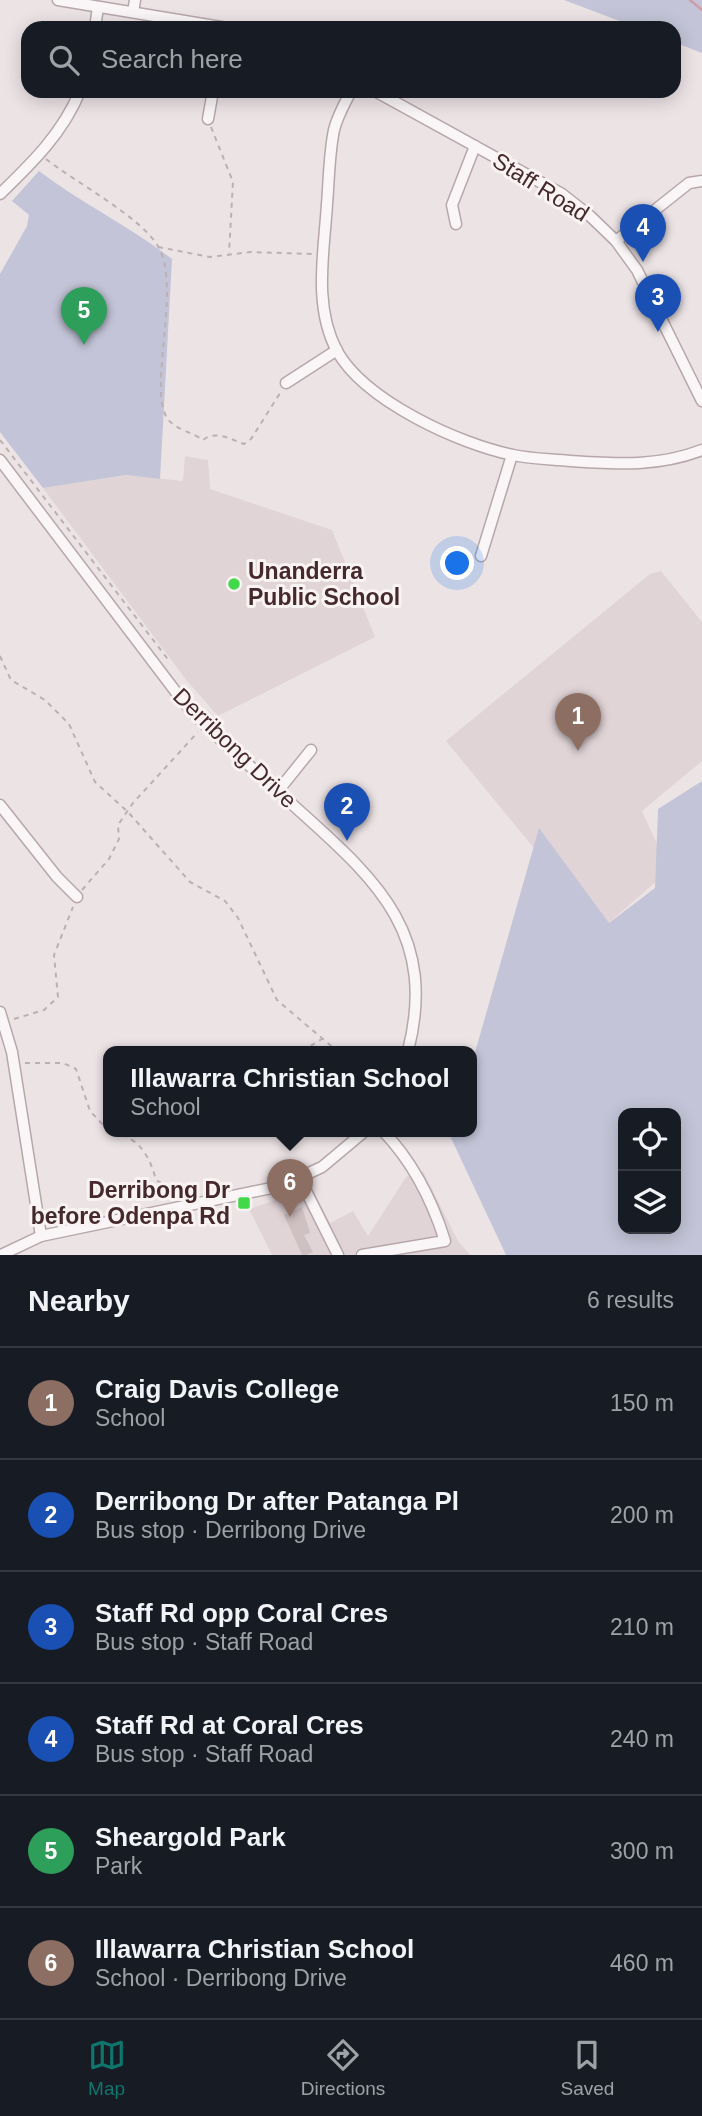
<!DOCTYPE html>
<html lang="en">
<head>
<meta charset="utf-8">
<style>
  body { margin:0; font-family:Helvetica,sans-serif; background:#20242c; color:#f1f3f6 }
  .controls { position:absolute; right:21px; bottom:21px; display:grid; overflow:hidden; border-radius:14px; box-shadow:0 4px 18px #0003 }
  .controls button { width:63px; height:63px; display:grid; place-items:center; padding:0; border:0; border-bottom:2px solid #363941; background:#171b24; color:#f1f3f6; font:35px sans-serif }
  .you { position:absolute; left:458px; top:564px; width:24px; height:24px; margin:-18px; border:5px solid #fff; border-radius:50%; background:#1a73e8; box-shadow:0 0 0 10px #1a73e833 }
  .badge { display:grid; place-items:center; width:46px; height:46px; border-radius:50%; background:#0f766e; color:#fff; font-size:23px; font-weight:700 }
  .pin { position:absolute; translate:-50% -58px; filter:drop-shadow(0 2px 4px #0008) }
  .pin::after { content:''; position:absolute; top:37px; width:24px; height:21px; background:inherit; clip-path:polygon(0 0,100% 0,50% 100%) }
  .popup { position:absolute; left:103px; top:1046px; width:374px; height:91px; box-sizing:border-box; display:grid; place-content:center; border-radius:14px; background:#171b24; filter:drop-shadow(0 2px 5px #0005); font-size:23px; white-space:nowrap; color:#9ea1a6 }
  .popup b { font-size:26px; color:#f1f3f6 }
  .popup::after { content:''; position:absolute; left:50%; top:100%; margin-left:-14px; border:14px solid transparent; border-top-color:#171b24 }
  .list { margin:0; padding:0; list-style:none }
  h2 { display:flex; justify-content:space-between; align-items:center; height:91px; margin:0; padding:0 28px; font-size:30px }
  h2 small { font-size:23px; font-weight:400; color:#9ea1a6 }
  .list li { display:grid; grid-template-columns:46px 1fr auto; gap:21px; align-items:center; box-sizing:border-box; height:112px; padding:0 28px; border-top:2px solid #363941 }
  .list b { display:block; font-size:26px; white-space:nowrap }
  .list p { margin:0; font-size:23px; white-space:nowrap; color:#9ea1a6 }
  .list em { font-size:23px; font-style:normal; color:#9ea1a6 }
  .icon { flex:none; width:38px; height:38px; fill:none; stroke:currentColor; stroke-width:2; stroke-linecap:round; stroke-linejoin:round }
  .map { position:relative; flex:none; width:702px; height:1255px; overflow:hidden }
  .search { position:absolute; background:#171b24; box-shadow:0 4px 18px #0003; left:21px; right:21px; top:21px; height:77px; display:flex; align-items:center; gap:18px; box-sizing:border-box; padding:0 24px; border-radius:21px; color:#9ea1a6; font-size:26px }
  .sheet { height:763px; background:#171b24 }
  nav { display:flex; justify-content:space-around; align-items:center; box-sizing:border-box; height:98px; border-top:2px solid #363941; background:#171b24; font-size:19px; color:#9ea1a6 }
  nav a { display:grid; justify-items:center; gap:4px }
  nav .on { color:#0f766e }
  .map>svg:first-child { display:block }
  .built { fill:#e1d4d7 }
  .green { fill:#c3c4d7; fill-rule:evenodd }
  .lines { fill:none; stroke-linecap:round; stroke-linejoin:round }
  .stream { stroke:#ce9ca9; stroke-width:2.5 }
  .building { fill:#cfc0c2 }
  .minor-casing { stroke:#b7a7aa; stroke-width:13 }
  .path { stroke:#bdb0b2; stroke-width:2; stroke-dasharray:5 5; stroke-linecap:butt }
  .minor { stroke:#faf6f7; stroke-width:10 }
  .poi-dot { fill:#41d84a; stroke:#f9f3f4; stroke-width:2.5 }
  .labels { text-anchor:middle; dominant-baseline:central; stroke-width:6; stroke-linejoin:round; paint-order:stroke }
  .street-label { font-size:23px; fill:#46292d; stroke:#f9f3f4 }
  .poi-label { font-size:23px; font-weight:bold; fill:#46292d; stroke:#f9f3f4; text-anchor:start }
</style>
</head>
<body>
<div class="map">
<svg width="702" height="1255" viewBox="0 0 702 1255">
  <rect width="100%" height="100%" fill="#ece3e5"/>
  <!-- built -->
  <g class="built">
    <path d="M185,456L208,460L210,489L332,530L375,637L218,716L187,681L43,488L126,475L183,481Z"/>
    <path d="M661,571L702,622V761L642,811L669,870L601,930L446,741L650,574Z"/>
    <path d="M423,1171L458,1241L470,1255H272L249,1209L312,1188L330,1223L353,1211L368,1236L406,1177Z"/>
  </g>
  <!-- green -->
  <g class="green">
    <path d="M564,0H702V53L674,42V28H638Z"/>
    <path d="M39,171C81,203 129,226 172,259L160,479L126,475L43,488L0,432V274L27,226L29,215L12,201Z"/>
    <path d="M702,781V1255H506L451,1138L453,1131H472V1063L539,828L609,923L655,888L658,809ZM676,1113V1229H623V1113Z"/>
  </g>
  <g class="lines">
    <!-- stream -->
    <path class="stream" d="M690,0L702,10"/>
  </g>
  <!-- building -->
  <path class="building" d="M302,1207L310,1233L304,1235L313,1252L306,1255H302L284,1215Z"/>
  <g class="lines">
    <defs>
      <g id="minor">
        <path d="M58,0L227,28"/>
        <path d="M133,12L135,0"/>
        <path d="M95,28L98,7"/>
        <path d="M351,91C345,103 337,117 334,130C329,154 329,180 327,204C324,253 313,306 337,351C365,401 459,444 513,455C531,459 552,459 571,461C618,464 658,467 702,450"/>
        <path d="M375,91L562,194L590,216L616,241L637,270L702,401"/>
        <path d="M208,119L213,91"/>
        <path d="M0,194C32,163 63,133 80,91"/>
        <path d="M456,224L452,205L475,146"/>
        <path d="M616,241L689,183L702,181"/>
        <path d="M286,383L337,350"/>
        <path d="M0,460L182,700L204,724C237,755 270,784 303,814C380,883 437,937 408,1051"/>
        <path d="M481,556L512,455"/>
        <path d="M278,791L311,750"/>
        <path d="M0,805L57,877L77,897"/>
        <path d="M0,1012L12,1052L41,1236"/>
        <path d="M300,1179L338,1255"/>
        <path d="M1,1255L41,1236L281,1186L322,1167L365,1131"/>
        <path d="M362,1255L445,1241C432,1200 413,1162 383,1131"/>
      </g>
    </defs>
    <!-- minor casing -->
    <use href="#minor" class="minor-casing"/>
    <!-- path -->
    <g class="path">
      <path d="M211,127L233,182L229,253"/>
      <path d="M46,159C75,182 143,218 159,248C181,290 148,387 167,418C174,429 192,432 203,440C216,430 230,439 244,444L251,439L282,390"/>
      <path d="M158,247L210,257L250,252L312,254"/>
      <path d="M0,440L170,662"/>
      <path d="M0,656L11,680L45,700L69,724L95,782L128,812L190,882L225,901L238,918L277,1000L337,1051"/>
      <path d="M82,890L109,859L119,839L118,825L133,803L198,732"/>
      <path d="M14,1019L44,1010L58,997L54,955L73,907"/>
      <path d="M302,1051L322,1039"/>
      <path d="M25,1063H63L76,1069L90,1111L108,1130"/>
      <path d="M113,1131C139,1139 149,1154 156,1180L175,1191L180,1197"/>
    </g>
    <!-- minor -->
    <use href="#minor" class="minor"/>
  </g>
  <!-- markers -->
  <g class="poi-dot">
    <circle cx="234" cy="584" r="7"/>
    <rect x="237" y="1196" width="14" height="14" rx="3.5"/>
  </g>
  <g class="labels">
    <!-- street labels -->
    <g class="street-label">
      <text transform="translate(541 187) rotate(32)">Staff Road</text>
      <text transform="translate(235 748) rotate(44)">Derribong Drive</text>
    </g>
    <!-- poi labels -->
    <g class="poi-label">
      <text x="248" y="571">Unanderra<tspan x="248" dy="26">Public School</tspan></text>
      <text x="230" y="1190" text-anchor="end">Derribong Dr<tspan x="230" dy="26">before Odenpa Rd</tspan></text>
    </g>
  </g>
</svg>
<div class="controls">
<button><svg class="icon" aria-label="locate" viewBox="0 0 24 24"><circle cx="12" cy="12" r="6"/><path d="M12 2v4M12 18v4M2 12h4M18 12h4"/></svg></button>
<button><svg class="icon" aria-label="layers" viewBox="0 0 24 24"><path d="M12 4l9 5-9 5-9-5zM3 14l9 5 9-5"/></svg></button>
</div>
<div class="you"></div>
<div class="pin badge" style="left:578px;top:751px;background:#8d6e63">1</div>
<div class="pin badge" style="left:347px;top:841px;background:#1a4fb4">2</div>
<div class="pin badge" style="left:658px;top:332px;background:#1a4fb4">3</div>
<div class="pin badge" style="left:643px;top:262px;background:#1a4fb4">4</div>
<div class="pin badge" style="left:84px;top:345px;background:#2e9e5b">5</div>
<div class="pin badge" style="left:290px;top:1217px;background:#8d6e63">6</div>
<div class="popup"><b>Illawarra Christian School</b>School</div>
<div class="search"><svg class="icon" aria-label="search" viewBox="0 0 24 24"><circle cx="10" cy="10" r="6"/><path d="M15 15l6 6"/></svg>Search here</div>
</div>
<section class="sheet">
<h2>Nearby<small>6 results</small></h2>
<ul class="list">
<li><span class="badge" style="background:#8d6e63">1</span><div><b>Craig Davis College</b><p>School</p></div><em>150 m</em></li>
<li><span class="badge" style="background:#1a4fb4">2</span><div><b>Derribong Dr after Patanga Pl</b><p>Bus stop · Derribong Drive</p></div><em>200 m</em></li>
<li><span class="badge" style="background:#1a4fb4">3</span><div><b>Staff Rd opp Coral Cres</b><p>Bus stop · Staff Road</p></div><em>210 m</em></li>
<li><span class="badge" style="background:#1a4fb4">4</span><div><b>Staff Rd at Coral Cres</b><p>Bus stop · Staff Road</p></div><em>240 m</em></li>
<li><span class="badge" style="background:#2e9e5b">5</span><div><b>Sheargold Park</b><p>Park</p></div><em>300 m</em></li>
<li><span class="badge" style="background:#8d6e63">6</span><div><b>Illawarra Christian School</b><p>School · Derribong Drive</p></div><em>460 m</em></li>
</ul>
</section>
<nav>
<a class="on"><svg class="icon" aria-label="map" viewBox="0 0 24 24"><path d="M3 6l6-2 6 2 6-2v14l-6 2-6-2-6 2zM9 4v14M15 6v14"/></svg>Map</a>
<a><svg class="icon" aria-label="directions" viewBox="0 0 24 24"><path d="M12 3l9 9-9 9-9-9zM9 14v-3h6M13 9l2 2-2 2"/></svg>Directions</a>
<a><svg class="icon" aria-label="saved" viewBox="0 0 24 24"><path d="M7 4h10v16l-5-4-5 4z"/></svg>Saved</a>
</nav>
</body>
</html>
